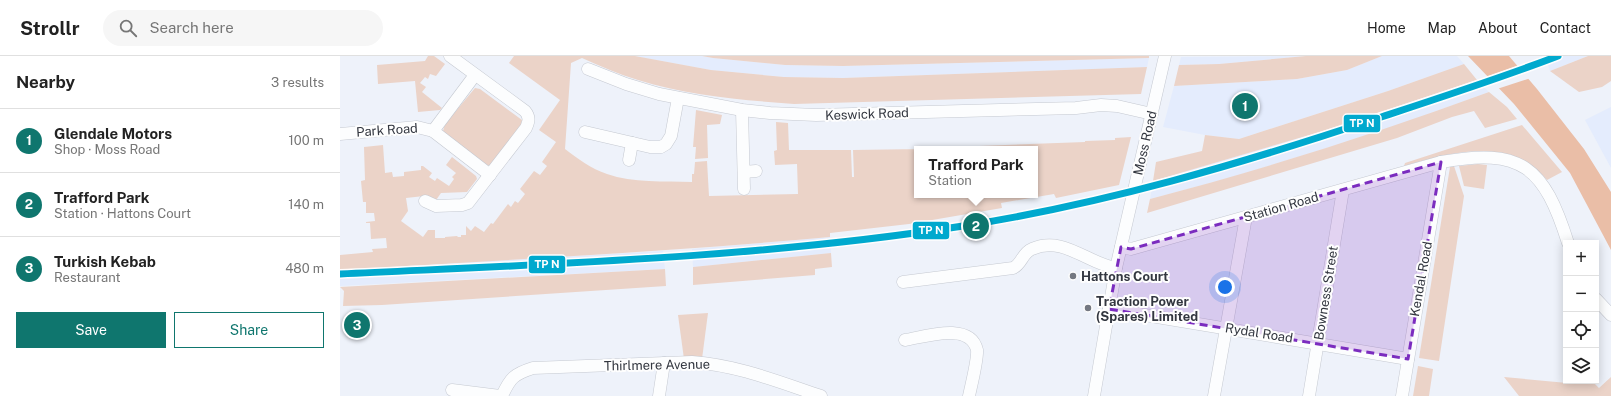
<!DOCTYPE html>
<html lang="en">
<head>
<meta charset="utf-8">
<style>
  body { margin:0; font-family:"Public Sans",sans-serif; background:#f6f6f6; color:#222 }
  .controls { position:absolute; right:12px; bottom:12px; display:grid; overflow:hidden; border-radius:0px; box-shadow:0 2px 10px #0003 }
  .controls button { width:36px; height:36px; display:grid; place-items:center; padding:0; border:0; border-bottom:1px solid #e0e0e0; background:#fff; color:#222; font:20px sans-serif }
  .you { position:absolute; left:885px; top:231px; width:14px; height:14px; margin:-10px; border:3px solid #fff; border-radius:50%; background:#1a73e8; box-shadow:0 0 0 6px #1a73e833 }
  .badge { display:grid; place-items:center; width:26px; height:26px; border-radius:50%; background:#0f766e; color:#fff; font-size:13px; font-weight:700 }
  .pin { position:absolute; translate:-50% -50%; border:2px solid #fff; box-shadow:0 1px 4px #0006 }
  .popup { position:absolute; left:574px; top:90px; width:124px; height:52px; box-sizing:border-box; display:grid; place-content:center; border-radius:0px; background:#fff; filter:drop-shadow(0 1px 3px #0005); font-size:13px; white-space:nowrap; color:#767676 }
  .popup b { font-size:15px; color:#222 }
  .popup::after { content:''; position:absolute; left:50%; top:100%; margin-left:-8px; border:8px solid transparent; border-top-color:#fff }
  .list { margin:0; padding:0; list-style:none }
  h2 { display:flex; justify-content:space-between; align-items:center; height:52px; margin:0; padding:0 16px; font-size:17px }
  h2 small { font-size:13px; font-weight:400; color:#767676 }
  .list li { display:grid; grid-template-columns:26px 1fr auto; gap:12px; align-items:center; box-sizing:border-box; height:64px; padding:0 16px; border-top:1px solid #e0e0e0 }
  .list b { display:block; font-size:15px; white-space:nowrap }
  .list p { margin:0; font-size:13px; white-space:nowrap; color:#767676 }
  .list em { font-size:13px; font-style:normal; color:#767676 }
  .actions { display:flex; gap:8px; padding:12px 16px }
  .actions a { flex:1; padding:9px 0; border:1px solid #0f766e; border-radius:0px; text-align:center; font-size:14px; color:#0f766e }
  .actions .main { background:#0f766e; color:#fff }
  .icon { flex:none; width:22px; height:22px; fill:none; stroke:currentColor; stroke-width:2; stroke-linecap:round; stroke-linejoin:round }
  .map { position:relative; flex:none; width:1271px; height:340px; overflow:hidden }
  header { display:flex; align-items:center; gap:24px; box-sizing:border-box; height:56px; padding:0 20px; background:#fff; border-bottom:1px solid #e0e0e0 }
  header strong { font-size:19px }
  nav { display:flex; gap:22px; margin-inline-start:auto; font-size:14px }
  .search { width:280px; height:36px; background:#f6f6f6; display:flex; align-items:center; gap:10px; box-sizing:border-box; padding:0 14px; border-radius:22px; color:#767676; font-size:15px }
  main { display:flex }
  aside { flex:1; background:#fff }
  .map>svg:first-child { display:block }
  .built { fill:#e4ecfd }
  .green { fill:#ebd3c8 }
  .water { fill:#eabea7 }
  .pier { fill:#eef2fa }
  .lines { fill:none; stroke-linecap:round; stroke-linejoin:round }
  .street-casing { stroke:#c5c9d1; stroke-width:13 }
  .street { stroke:#fcfdfe; stroke-width:12 }
  .rail-1-casing { stroke:#fefefe; stroke-width:10 }
  .rail-1 { stroke:#00a9ce; stroke-width:7 }
  .marked { fill:#7b2cbf; fill-opacity:0.2; stroke:#7b2cbf; stroke-width:3; stroke-dasharray:8 5; stroke-linejoin:round }
  .poi-dot { fill:#747881; stroke:#fefefe; stroke-width:1.5 }
  .labels { text-anchor:middle; dominant-baseline:central; stroke-width:4; stroke-linejoin:round; paint-order:stroke }
  .street-label { font-size:13px; fill:#333740; stroke:#fefefe }
  .poi-label { font-size:13px; font-weight:bold; fill:#333740; stroke:#fefefe; text-anchor:start }
  .line-badge { stroke:#fefefe; stroke-width:1.5 }
  .badge-label { font-size:11px; text-anchor:middle; font-weight:bold; fill:#fff }
</style>
</head>
<body>
<header>
<strong>Strollr</strong>
<div class="search"><svg class="icon" aria-label="search" viewBox="0 0 24 24"><circle cx="10" cy="10" r="6"/><path d="M15 15l6 6"/></svg>Search here</div>
<nav><a>Home</a><a>Map</a><a>About</a><a>Contact</a></nav>
</header>
<main>
<aside>
<h2>Nearby<small>3 results</small></h2>
<ul class="list">
<li><span class="badge">1</span><div><b>Glendale Motors</b><p>Shop · Moss Road</p></div><em>100 m</em></li>
<li><span class="badge">2</span><div><b>Trafford Park</b><p>Station · Hattons Court</p></div><em>140 m</em></li>
<li><span class="badge">3</span><div><b>Turkish Kebab</b><p>Restaurant</p></div><em>480 m</em></li>
</ul>
<div class="actions"><a class="main">Save</a><a>Share</a></div>
</aside>
<div class="map">
<svg width="1271" height="340" viewBox="0 0 1271 340">
  <rect width="100%" height="100%" fill="#eef2fa"/>
  <!-- built -->
  <g class="built">
    <path d="M295,0H362L373,2L445,9L503,10L809,2L807,11L503,22L444,21L371,14Z"/>
    <path d="M966,0L879,8L839,9L841,1Z"/>
    <path d="M1042,0H1117L1124,8L1048,35L899,83L865,79L823,71L834,30L957,23L1007,14Z"/>
    <path d="M1205,0H1248L1210,15Z"/>
    <path d="M1137,24L1149,36L1058,69L987,92L893,121L810,143L813,125L983,75Z"/>
    <path d="M1271,51V112L1245,64Z"/>
    <path d="M490,181L491,197L353,211L352,193Z"/>
    <path d="M323,195L325,213L0,230V214Z"/>
  </g>
  <!-- green -->
  <g class="green">
    <path d="M88,0H94L105,8L96,20L90,18L88,23L85,21L80,27L86,31L82,36L102,52L100,54L78,56L75,25L38,28L37,9L85,5Z"/>
    <path d="M174,0H295L371,14L444,21L503,22L807,11L801,38L454,48C402,44 349,40 298,24C278,18 260,10 242,2L231,7L225,93C237,102 251,113 267,118C293,127 324,125 352,126V118H354L355,106L367,105L369,140L458,138L457,108L435,109L434,95L437,94L436,66L448,67L449,94H511L512,121H514L513,94L581,93H577V139H695V93H639V90L745,86V85L775,84V82L791,81L779,129L716,142L714,138L661,147L662,152L569,168L490,177V181C327,196 163,204 0,214V199L33,196L32,193L47,192L46,182L31,183L30,167H26V166L35,165L34,157H26V146H23L21,125L25,124L24,91L43,89L45,117L52,116L53,121L64,120V116L81,114V110H83L92,117L89,121L95,125L97,122L109,130L114,123L112,121L116,117L106,109L112,101L136,120L137,123L127,136L101,137L94,147L84,140L66,142L68,155L61,165L83,181L88,174H95V182H105V181L117,180L118,181H121V179H126V170L131,175L135,170L144,176L151,167L153,168L168,148L171,151L175,145L178,147L185,138L180,133L194,115L200,119L207,110L202,106L216,86L199,74L220,44L169,7Z"/>
    <path d="M362,0H809V2L503,10L445,9L373,2Z"/>
    <path d="M966,0H1042L1007,14L957,23L834,30L839,9L879,8Z"/>
    <path d="M1248,0H1271V25L1262,31L1239,36L1210,15Z"/>
    <path d="M1124,8L1137,24L983,75L813,125L816,106L862,95L865,79L899,83L1048,35Z"/>
    <path d="M135,32L140,33L182,64L181,69L150,109L147,110L104,79L103,75L105,68Z"/>
    <path d="M1149,36L1167,51L1177,63L1145,72L1134,55L1112,61L1057,82L807,157L810,143C925,113 1038,77 1149,36Z"/>
    <path d="M356,54L382,59L380,68L367,69L368,102L355,103L356,91H353Z"/>
    <path d="M1182,69L1222,116L1207,124C1167,81 1115,95 1064,110L1065,107Z"/>
    <path d="M1138,108L1147,109L1144,133L1124,130L1119,110Z"/>
    <path d="M1114,110L1124,140L1099,305L1079,302L1110,111Z"/>
    <path d="M491,197L492,211L475,213V219L353,229V211Z"/>
    <path d="M325,213L326,230L42,249L3,250L4,235L0,231Z"/>
    <path d="M368,257L362,303H344L338,259Z"/>
    <path d="M1078,310L1093,313L1089,340H1073Z"/>
    <path d="M1164,321L1227,327L1230,325H1252L1259,332L1271,321V340H1179Z"/>
  </g>
  <!-- water -->
  <path class="water" d="M1128,0H1169L1197,33L1244,93L1271,136V194L1230,117L1174,48Z"/>
  <!-- pier -->
  <path class="pier" d="M1180,9L1191,22L1157,33L1146,21Z"/>
  <g class="lines">
    <defs>
      <g id="street">
        <path d="M248,13L286,28L319,38L402,54L430,57L476,59L736,52L761,49L777,50L812,58"/>
        <path d="M135,19L93,75L150,119"/>
        <path d="M402,54L404,133"/>
        <path d="M245,76L310,91H321L326,88L331,80L338,42"/>
        <path d="M0,78L77,71L93,75"/>
        <path d="M289,104L292,87"/>
        <path d="M404,116L416,115"/>
        <path d="M85,145L96,150L122,149L128,147L186,72C189,65 190,61 185,55L110,0"/>
        <path d="M781,191L791,193L1101,106C1182,91 1204,111 1228,187"/>
        <path d="M563,226L673,212C682,208 682,197 692,193C723,179 748,208 776,212"/>
        <path d="M1256,243L1271,259"/>
        <path d="M769,253L1068,303"/>
        <path d="M565,284C584,281 630,265 637,294C638,303 631,330 629,340"/>
        <path d="M112,334L160,340"/>
        <path d="M162,340C170,322 174,318 193,312L352,306C397,309 439,326 481,340"/>
        <path d="M319,340L324,307"/>
        <path d="M754,340L776,212L825,0"/>
        <path d="M874,340L906,161"/>
        <path d="M969,340L1003,134"/>
        <path d="M1062,340L1101,106"/>
      </g>
    </defs>
    <!-- street casing -->
    <use href="#street" class="street-casing"/>
    <!-- street -->
    <use href="#street" class="street"/>
    <defs>
      <path id="rail-1" d="M0,218C208,208 417,202 623,170C764,148 900,108 1035,63C1096,43 1158,23 1218,0"/>
    </defs>
    <!-- rail-1 casing -->
    <use href="#rail-1" class="rail-1-casing"/>
    <!-- rail-1 -->
    <use href="#rail-1" class="rail-1"/>
  </g>
  <!-- marked area -->
  <path class="marked" d="M1101,106L1068,303L769,253L781,191L791,193Z"/>
  <!-- markers -->
  <g class="poi-dot">
    <circle cx="733" cy="220" r="4"/>
    <circle cx="748" cy="252" r="4"/>
  </g>
  <g class="labels">
    <!-- street labels -->
    <g class="street-label">
      <text transform="translate(527 58) rotate(-2)">Keswick Road</text>
      <text transform="translate(47 74) rotate(-4)">Park Road</text>
      <text transform="translate(805 87) rotate(-77)">Moss Road</text>
      <text transform="translate(941 151) rotate(-16)">Station Road</text>
      <text transform="translate(1081 223) rotate(-80)">Kendal Road</text>
      <text transform="translate(986 237) rotate(-81)">Bowness Street</text>
      <text transform="translate(919 277) rotate(9)">Rydal Road</text>
      <text transform="translate(317 309) rotate(-1)">Thirlmere Avenue</text>
    </g>
    <!-- poi labels -->
    <g class="poi-label">
      <text x="741" y="220">Hattons Court</text>
      <text x="756" y="245">Traction Power<tspan x="756" dy="15">(Spares) Limited</tspan></text>
    </g>
  </g>
  <g class="line-badge">
    <rect x="1003" y="58" width="38" height="19" rx="4" fill="#00a9ce"/>
    <rect x="572" y="165" width="38" height="19" rx="4" fill="#00a9ce"/>
    <rect x="188" y="199" width="38" height="19" rx="4" fill="#00a9ce"/>
  </g>
  <g class="badge-label">
    <text x="1022" y="71">TP N</text>
    <text x="591" y="178">TP N</text>
    <text x="207" y="212">TP N</text>
  </g>
</svg>
<div class="controls">
<button>+</button>
<button>−</button>
<button><svg class="icon" aria-label="locate" viewBox="0 0 24 24"><circle cx="12" cy="12" r="6"/><path d="M12 2v4M12 18v4M2 12h4M18 12h4"/></svg></button>
<button><svg class="icon" aria-label="layers" viewBox="0 0 24 24"><path d="M12 4l9 5-9 5-9-5zM3 14l9 5 9-5"/></svg></button>
</div>
<div class="you"></div>
<div class="pin badge" style="left:905px;top:50px">1</div>
<div class="pin badge" style="left:636px;top:170px">2</div>
<div class="popup"><b>Trafford Park</b>Station</div>
<div class="pin badge" style="left:17px;top:269px">3</div>
</div>
</main>
</body>
</html>
